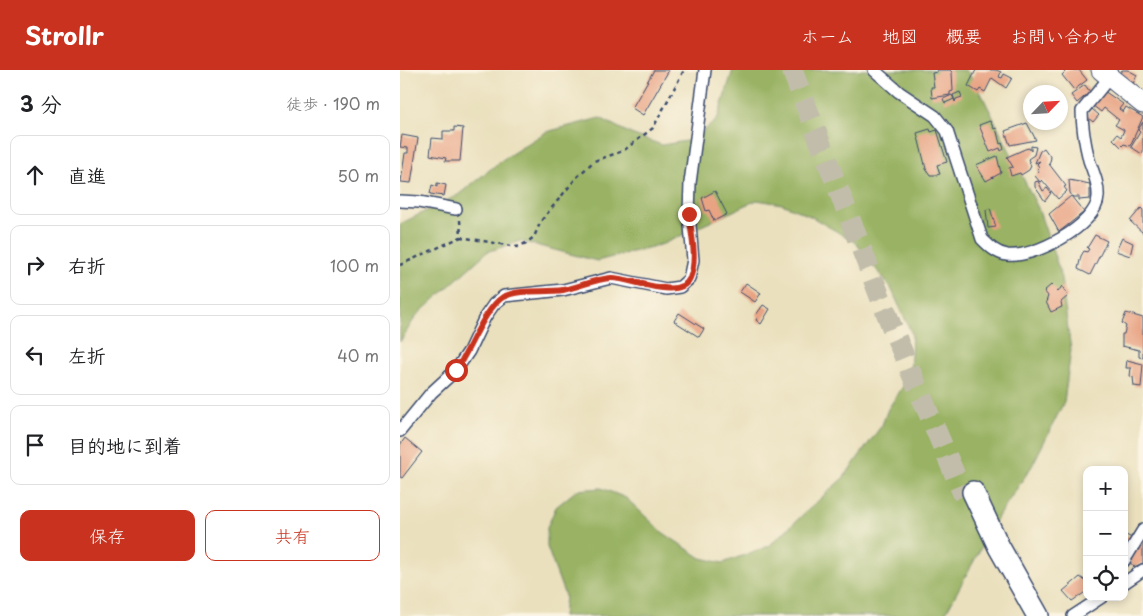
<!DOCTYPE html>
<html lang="ja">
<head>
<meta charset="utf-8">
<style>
  body { margin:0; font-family:"Playpen Sans","Klee One",sans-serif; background:#f2f2f2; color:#202124 }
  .controls { position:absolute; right:15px; bottom:15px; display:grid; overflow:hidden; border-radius:10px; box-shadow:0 2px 8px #0003 }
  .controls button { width:45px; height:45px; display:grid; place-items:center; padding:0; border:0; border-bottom:1px solid #e0e0e0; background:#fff; color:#202124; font:25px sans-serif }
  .compass { position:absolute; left:623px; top:15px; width:45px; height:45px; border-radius:50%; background:#fff; box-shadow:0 2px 8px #0003; rotate:65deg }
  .stop { position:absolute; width:15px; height:15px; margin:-11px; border:4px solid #c8321e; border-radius:50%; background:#fff }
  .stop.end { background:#c8321e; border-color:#fff; box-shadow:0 1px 5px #0008 }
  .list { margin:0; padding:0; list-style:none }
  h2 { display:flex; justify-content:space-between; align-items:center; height:65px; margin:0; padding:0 20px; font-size:21px }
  h2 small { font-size:16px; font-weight:400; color:#757577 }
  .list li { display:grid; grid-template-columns:32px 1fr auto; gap:15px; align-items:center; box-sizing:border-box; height:80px; margin:0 10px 10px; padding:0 10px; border:1px solid #e0e0e0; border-radius:10px }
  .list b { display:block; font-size:19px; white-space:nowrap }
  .list em { font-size:16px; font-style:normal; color:#757577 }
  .actions { display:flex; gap:10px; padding:15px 20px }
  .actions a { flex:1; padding:11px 0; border:1px solid #c8321e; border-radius:10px; text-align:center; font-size:18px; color:#c8321e }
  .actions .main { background:#c8321e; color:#fff }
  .icon { flex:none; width:28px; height:28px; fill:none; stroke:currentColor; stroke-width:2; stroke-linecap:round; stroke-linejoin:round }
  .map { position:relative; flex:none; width:743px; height:546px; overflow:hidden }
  header { display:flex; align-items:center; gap:30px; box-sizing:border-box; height:70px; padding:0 25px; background:#c8321e; color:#fff }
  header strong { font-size:24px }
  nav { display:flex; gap:28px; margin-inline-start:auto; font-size:18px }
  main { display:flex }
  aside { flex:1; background:#fff }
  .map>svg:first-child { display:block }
  .forest { fill:#99b263; stroke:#5a7060 }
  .building { fill:#e8a383 }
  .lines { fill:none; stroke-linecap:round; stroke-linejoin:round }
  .motorway-tunnel { stroke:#c1bdaa; stroke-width:21; stroke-dasharray:21 11; stroke-linecap:butt }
  .minor-casing { stroke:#3a4a6c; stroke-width:14 }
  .trunk-casing { stroke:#3a4a6c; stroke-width:21 }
  .motorway-casing { stroke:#3a4a6c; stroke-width:24 }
  .path { stroke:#3a4a6c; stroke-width:2.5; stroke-dasharray:4 4; stroke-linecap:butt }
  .minor { stroke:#fff; stroke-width:11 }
  .trunk { stroke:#fff; stroke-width:19 }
  .motorway { stroke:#fff; stroke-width:21 }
  .route { stroke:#c8321e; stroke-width:6 }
</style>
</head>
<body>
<header>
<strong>Strollr</strong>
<nav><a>ホーム</a><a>地図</a><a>概要</a><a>お問い合わせ</a></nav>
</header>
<main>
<aside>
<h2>3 分<small>徒歩 · 190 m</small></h2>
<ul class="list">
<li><svg class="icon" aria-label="ahead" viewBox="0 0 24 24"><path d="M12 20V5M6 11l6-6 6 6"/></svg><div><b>直進</b></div><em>50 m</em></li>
<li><svg class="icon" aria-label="right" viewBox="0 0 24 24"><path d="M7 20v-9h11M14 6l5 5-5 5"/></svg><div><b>右折</b></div><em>100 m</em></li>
<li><svg class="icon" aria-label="left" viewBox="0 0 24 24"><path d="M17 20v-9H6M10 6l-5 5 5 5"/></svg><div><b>左折</b></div><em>40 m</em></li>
<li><svg class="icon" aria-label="arrive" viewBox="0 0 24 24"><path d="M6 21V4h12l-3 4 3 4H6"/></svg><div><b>目的地に到着</b></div></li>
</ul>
<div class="actions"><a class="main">保存</a><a>共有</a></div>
</aside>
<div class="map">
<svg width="743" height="546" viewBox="0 0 743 546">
  <rect width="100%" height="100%" fill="#fcf5e5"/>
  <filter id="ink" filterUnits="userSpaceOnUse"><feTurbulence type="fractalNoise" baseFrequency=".02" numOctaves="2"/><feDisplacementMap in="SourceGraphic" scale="10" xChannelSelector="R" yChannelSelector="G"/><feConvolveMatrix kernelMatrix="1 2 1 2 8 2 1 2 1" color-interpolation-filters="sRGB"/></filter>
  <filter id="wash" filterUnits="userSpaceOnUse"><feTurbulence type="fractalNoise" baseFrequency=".0096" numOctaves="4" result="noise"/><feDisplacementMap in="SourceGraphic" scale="20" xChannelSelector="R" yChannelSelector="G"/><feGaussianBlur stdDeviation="1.12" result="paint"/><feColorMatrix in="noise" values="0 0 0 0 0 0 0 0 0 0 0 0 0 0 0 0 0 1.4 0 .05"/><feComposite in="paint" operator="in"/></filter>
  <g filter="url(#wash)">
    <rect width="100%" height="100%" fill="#eae0bd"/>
    <!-- forest -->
    <path class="forest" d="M333,0H566L579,19L638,138L660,202L671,280L664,332L632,396L599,445L544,546H163L165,526L147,477V458L156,437L177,420L201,418L226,428L262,462L301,488L323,493L369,476L444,407L482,355L488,339L510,306L512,264L491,218L455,172L410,146L382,134L357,130L263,174L197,191L120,171L87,182L16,246L0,272V154L58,125L102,90L146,62L200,48L231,64L262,75L292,70L317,50Z"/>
    <g id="blocks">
      <!-- building -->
      <g class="building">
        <path d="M254,0H269L243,45L232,38Z"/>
        <path d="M537,0H550L552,2L553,21L550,22V25L532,28L531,17H534L532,3L537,2Z"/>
        <path d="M576,0H596L601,2L599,7L602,8L604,4L612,8L606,18L592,8L585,22L580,19L578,22L568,16Z"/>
        <path d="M663,0H679L687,10L674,20L662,5L665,2Z"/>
        <path d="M722,0H728L737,5L732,16L718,6Z"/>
        <path d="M685,15L690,22L677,33L671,25Z"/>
        <path d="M704,21L723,34L719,39L723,42L726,37L743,47L730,76L724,74L721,77L713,69L717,64L721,67L724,60L715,55L719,50L704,38L701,42L692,35Z"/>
        <path d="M560,22L562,27L556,29L555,32L553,25Z"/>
        <path d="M552,25L554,29L545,33L543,29Z"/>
        <path d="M692,39L699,45L693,52L686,46Z"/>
        <path d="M590,51L594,59L596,58L600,74L602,73L604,79L601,81L600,78L590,82L579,55Z"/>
        <path d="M743,52V82L742,84L731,77L740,62L738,60Z"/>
        <path d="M627,53L636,70L610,75L605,61Z"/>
        <path d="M54,57L63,58L60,91H45L46,88L30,85L32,68L43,69V61H54Z"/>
        <path d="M530,59L531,62L537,60L547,92L537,95L540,104L536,105H530L526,99L517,63Z"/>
        <path d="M2,65L18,68L11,113L1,112L5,83H8V78L0,77Z"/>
        <path d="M631,76L636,77L634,85L628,89L631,96L629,100L621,105L620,103L611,106L609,98L613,97L607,87L625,79L629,78L631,81Z"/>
        <path d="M644,78L651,88L649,94L666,116L664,117L667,121L658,129L642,110L640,112L635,106L639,102L637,99L639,97L637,94L640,91L635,93L640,81Z"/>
        <path d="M597,86L601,103L586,111L576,95Z"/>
        <path d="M669,110L690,114V129L679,130V127H673L670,123Z"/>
        <path d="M638,111L643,121L647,118L651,123L645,131L635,117V112Z"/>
        <path d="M37,113L46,115L44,126L30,124L32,115L37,117Z"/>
        <path d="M315,121L327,144L314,151L309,140L306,141L302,128Z"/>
        <path d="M671,126L684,142L659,162L649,144Z"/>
        <path d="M590,138L596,157L588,158L586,140Z"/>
        <path d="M741,138L743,140V163L730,151Z"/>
        <path d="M695,165L707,171L690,205L678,199L681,186L684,181L687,182L689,179L687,178Z"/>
        <path d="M722,168L733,173L730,186L716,181Z"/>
        <path d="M346,213L361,223L355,232L340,222Z"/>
        <path d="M651,215L658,222L662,216L668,226L661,232L662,237L651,242L646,232L648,226L644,221Z"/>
        <path d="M363,235L370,239L361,254L356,250L358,247L356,245Z"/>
        <path d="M279,243L304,259L299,267L274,251Z"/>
        <path d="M726,243L743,248V288L739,287V280L722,276V264H724L726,256L722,253Z"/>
        <path d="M727,290L743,294L741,317L734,316L733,307L730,306L731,298H726Z"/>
        <path d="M5,368L22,382L2,408L0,407V375Z"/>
        <path d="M724,464L732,468L724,482Z"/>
        <path d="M743,469V493L734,497L729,491Z"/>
        <path d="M680,507L687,512V521L672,531L663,521Z"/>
      </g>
    </g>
  </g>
  <g filter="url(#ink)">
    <use href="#blocks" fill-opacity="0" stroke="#3a4a6c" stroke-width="1"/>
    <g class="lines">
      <!-- motorway-tunnel -->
      <path class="motorway-tunnel" d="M392,0L493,260L564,426"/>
      <defs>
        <g id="minor">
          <path d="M474,0L499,22L535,46L547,61L582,169C590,177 596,183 607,185C633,189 697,155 698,127C699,114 693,102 689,90C685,74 682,57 682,41L709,8"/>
          <path d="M0,131L19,132L56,139"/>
          <path d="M0,361L31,323L56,300L69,281L85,247L94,234L104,226L163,220L211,208L266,219L280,217L289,209L293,190L289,144L290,113L305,0"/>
          <path d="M724,491L743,460"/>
          <path d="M724,513L743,500"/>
          <path d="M673,546L702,527"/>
        </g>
        <path id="trunk" d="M701,0L743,34"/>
        <path id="motorway" d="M573,422L599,477L638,546"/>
      </defs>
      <!-- minor casing -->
      <use href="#minor" class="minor-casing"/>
      <!-- trunk casing -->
      <use href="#trunk" class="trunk-casing"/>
      <!-- motorway casing -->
      <use href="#motorway" class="motorway-casing"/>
      <!-- path -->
      <g class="path">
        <path d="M60,150L61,167L117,177L126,173L134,167L141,151L177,107L194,91L223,81L253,58L284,0"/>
        <path d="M0,195L61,167"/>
      </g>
      <!-- minor -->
      <use href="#minor" class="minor"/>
      <!-- trunk -->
      <use href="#trunk" class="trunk"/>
      <!-- motorway -->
      <use href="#motorway" class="motorway"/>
    </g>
  </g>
  <g class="lines" filter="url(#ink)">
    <!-- route -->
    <path class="route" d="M56,300C69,281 85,238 103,227C120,218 145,223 163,220C179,217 195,209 211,208C230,207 279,232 290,208C298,189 291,163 289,144"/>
  </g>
</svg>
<div class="controls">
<button>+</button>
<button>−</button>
<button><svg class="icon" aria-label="locate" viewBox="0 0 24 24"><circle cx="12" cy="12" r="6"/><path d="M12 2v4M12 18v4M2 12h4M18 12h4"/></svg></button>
</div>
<svg class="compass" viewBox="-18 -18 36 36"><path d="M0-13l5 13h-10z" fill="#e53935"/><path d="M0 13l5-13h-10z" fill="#757577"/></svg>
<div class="stop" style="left:56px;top:300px"></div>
<div class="stop end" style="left:289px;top:144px"></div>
</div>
</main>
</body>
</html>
